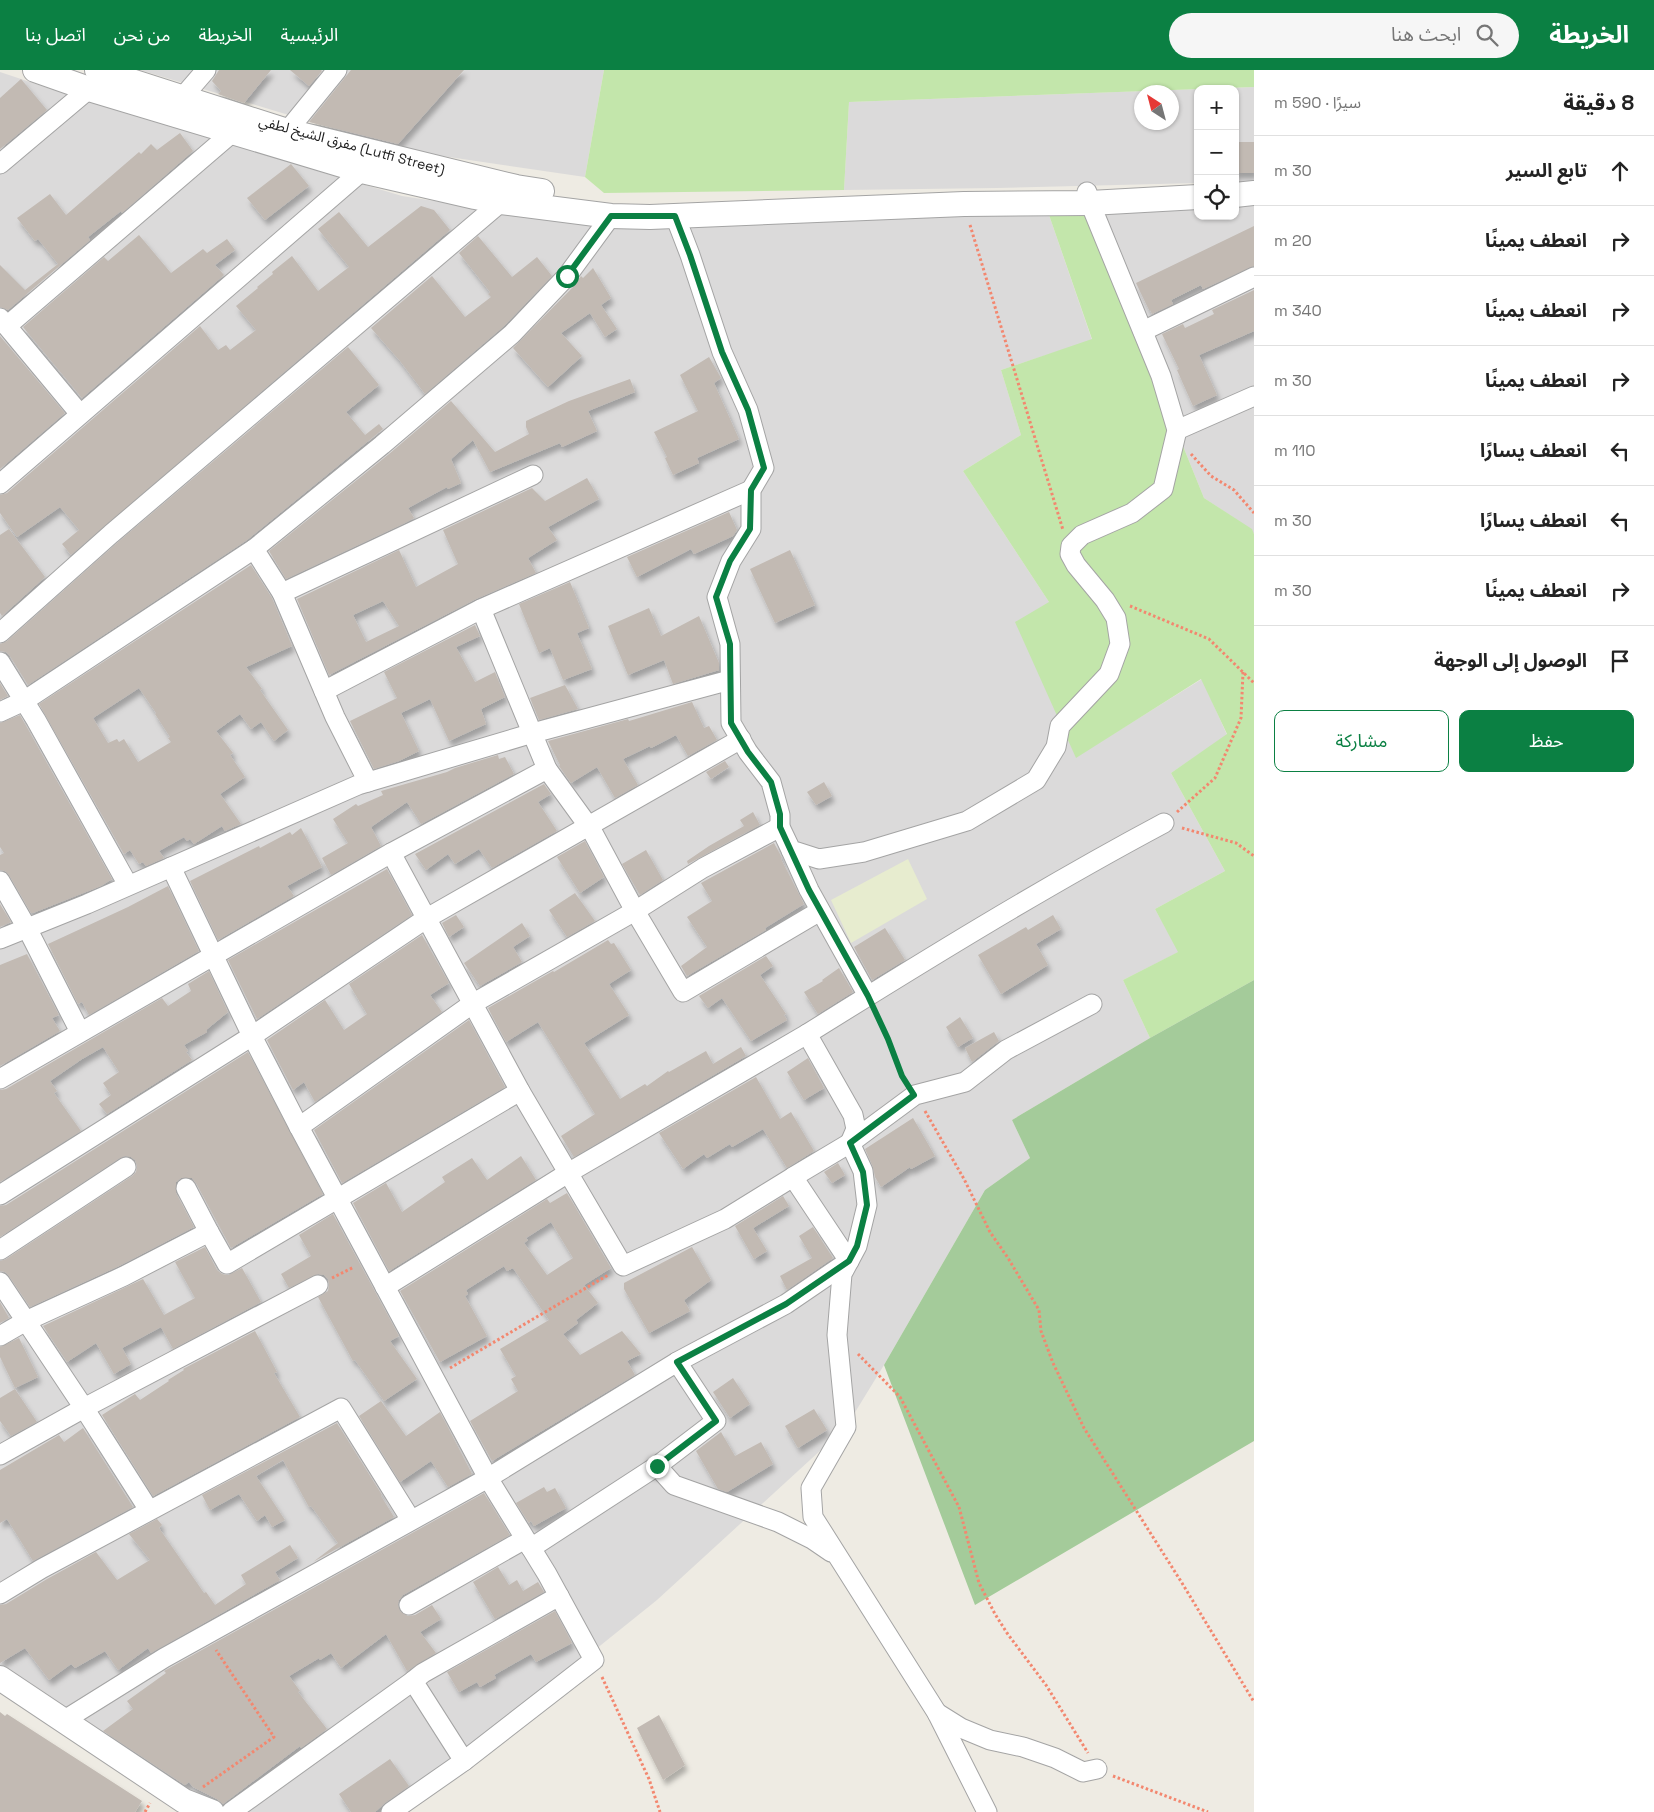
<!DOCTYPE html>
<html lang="ar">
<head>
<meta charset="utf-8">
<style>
  body { margin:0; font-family:"Space Grotesk","Noto Sans Arabic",sans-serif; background:#f6f6f6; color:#222; direction:rtl }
  .controls { position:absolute; right:15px; top:15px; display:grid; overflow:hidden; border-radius:10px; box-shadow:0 1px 4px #0004 }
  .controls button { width:45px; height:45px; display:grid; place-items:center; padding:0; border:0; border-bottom:1px solid #e0e0e0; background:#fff; color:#222; font:25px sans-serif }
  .compass { position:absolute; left:1134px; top:15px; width:45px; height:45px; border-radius:50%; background:#fff; box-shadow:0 1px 4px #0004; rotate:324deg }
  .stop { position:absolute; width:15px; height:15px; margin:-11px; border:4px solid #0b8043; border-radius:50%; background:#fff }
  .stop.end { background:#0b8043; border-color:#fff; box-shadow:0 1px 5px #0008 }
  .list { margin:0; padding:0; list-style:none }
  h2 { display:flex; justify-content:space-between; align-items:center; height:65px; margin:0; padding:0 20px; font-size:21px }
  h2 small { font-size:16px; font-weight:400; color:#767676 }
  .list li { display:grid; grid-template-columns:32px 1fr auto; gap:15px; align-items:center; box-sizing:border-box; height:70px; padding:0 20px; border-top:1px solid #e0e0e0 }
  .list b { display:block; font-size:19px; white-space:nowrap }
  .list em { font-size:16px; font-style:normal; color:#767676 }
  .actions { display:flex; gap:10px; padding:15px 20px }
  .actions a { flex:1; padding:11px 0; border:1px solid #0b8043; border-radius:10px; text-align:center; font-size:18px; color:#0b8043 }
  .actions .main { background:#0b8043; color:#fff }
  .icon { flex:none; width:28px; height:28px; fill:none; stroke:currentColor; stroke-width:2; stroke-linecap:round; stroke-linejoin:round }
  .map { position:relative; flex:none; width:1254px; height:1742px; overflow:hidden; direction:ltr }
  header { display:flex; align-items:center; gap:30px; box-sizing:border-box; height:70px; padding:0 25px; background:#0b8043; color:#fff }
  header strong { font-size:24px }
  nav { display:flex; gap:28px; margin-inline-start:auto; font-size:18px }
  .search { width:350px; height:45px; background:#f6f6f6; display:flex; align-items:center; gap:12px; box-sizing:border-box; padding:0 18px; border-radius:28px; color:#767676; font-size:19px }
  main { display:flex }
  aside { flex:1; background:#fff }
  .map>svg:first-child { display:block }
  .residential { fill:#dbdada; fill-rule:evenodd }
  .farmland { fill:#e7eccf }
  .grass { fill:#c3e6ab }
  .forest { fill:#a4cb9a }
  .building { fill:#c2bab3; fill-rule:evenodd; filter:url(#shadow) }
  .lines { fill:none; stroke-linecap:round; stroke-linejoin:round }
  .minor-casing { stroke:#a4a4a4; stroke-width:21 }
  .tertiary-casing { stroke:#a4a4a4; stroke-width:26 }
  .path { stroke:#f3876f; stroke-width:3; stroke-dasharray:2.5 2.5; stroke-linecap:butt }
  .minor { stroke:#fff; stroke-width:19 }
  .tertiary { stroke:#fff; stroke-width:24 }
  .route { stroke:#0b8043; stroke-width:6 }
  .labels { text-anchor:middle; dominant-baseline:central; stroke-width:4; stroke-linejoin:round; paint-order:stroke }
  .street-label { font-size:14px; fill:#1d1d1d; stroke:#fff }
</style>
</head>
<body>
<header>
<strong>الخريطة</strong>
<div class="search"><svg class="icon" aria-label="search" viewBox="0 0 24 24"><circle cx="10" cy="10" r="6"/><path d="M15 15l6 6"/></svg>ابحث هنا</div>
<nav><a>الرئيسية</a><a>الخريطة</a><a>من نحن</a><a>اتصل بنا</a></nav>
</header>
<main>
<aside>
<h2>8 دقيقة<small>سيرًا · 590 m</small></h2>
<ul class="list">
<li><svg class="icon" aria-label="ahead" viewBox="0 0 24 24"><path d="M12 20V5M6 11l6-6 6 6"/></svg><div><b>تابع السير</b></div><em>30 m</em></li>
<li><svg class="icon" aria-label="right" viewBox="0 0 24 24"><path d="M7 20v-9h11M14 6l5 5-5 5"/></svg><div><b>انعطف يمينًا</b></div><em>20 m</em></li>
<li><svg class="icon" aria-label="right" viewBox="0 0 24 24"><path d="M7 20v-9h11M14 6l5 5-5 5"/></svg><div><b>انعطف يمينًا</b></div><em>340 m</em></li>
<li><svg class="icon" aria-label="right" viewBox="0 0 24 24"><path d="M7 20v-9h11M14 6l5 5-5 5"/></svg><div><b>انعطف يمينًا</b></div><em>30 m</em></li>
<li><svg class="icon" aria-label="left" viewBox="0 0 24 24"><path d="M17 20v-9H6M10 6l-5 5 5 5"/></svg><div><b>انعطف يسارًا</b></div><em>110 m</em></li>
<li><svg class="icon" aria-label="left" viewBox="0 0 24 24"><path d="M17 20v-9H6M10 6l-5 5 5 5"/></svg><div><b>انعطف يسارًا</b></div><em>30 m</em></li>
<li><svg class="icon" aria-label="right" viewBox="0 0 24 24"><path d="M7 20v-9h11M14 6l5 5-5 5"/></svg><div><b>انعطف يمينًا</b></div><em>30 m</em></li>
<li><svg class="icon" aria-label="arrive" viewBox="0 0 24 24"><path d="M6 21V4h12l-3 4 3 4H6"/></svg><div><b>الوصول إلى الوجهة</b></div></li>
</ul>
<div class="actions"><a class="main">حفظ</a><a>مشاركة</a></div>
</aside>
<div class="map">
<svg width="1254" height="1742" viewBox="0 0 1254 1742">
  <defs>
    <filter id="shadow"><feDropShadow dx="3" dy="5.5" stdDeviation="2.5" flood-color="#0004"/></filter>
  </defs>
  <rect width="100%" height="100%" fill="#eeebe3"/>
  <!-- residential -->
  <g class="residential">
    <path d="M140,0H604L585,107L408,81Z"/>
    <path d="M0,2L90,32L402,126L585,154L1048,142L1092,270L1001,300L1021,365L963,401L1049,532L1076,687L1202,609L1227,665L1171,703L1225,801L1155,839L1179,882L1123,910L1150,968L1012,1050L1030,1088L985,1120L884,1295L846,1357L657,1530L454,1693L380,1742H222L0,1606Z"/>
    <path d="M1254,17V111L1235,112V19H1209Z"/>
    <path d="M1198,19V113L997,118L844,120L849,32ZM1142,22H1172V52H1142Z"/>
    <path d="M1235,134H1254V464L1251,459L1204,428L1087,139L1198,136V146H1235Z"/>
  </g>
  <!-- farmland -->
  <path class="farmland" d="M908,789L927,829L851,873L831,830Z"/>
  <!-- grass -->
  <g class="grass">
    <path d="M604,0H1254V17L849,32L844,120L604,123L585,107Z"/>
    <path d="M1087,139L1204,428L1252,459L1254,464V910L1150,968L1123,910L1178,882L1155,839L1225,801L1171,703L1227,664L1201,609L1076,688L1015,552L1049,532L963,401L1021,365L1001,300L1092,269L1048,142Z"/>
  </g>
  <!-- forest -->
  <path class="forest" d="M1254,910V1371L975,1535L884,1295L985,1120L1030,1088L1012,1050L1150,968Z"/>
  <!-- building -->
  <g class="building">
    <path d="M219,0H271L244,33L218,24L221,21L212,11Z"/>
    <path d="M290,0H321L322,1L309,16Z"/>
    <path d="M351,0H464L398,74L309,52Z"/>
    <path d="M21,9L47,40L0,79V28Z"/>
    <path d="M180,63L193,81L122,143L121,141L88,167L90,170L8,240L0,237V195L25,220L58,194L38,169L35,171L17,148L50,124L66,145L139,82L141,84L151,74L157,80Z"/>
    <rect x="1235" y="72" width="19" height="31"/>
    <path d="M291,94L309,116L265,150L247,128Z"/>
    <path d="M421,136L434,140L450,160L71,485L62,474L79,460L60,437L17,467L0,443V425L7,423L200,256L218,280L226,275L230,280L256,260L236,236L258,218L257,217L273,204L272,202L292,186L318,221L349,197L318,159L339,142L368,177Z"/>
    <path d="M1254,156V196L1203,219L1201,215L1171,230L1173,234L1152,244L1150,240H1149L1136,213Z"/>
    <path d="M139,165L171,203L203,179L207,183L227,169L235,180L215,195L224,205L82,328L23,257L104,187L108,191Z"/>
    <path d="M478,166L512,207L537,187L552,206L504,256L425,324L400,291L371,258L432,206L465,247L491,227L488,224L490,222L459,183Z"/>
    <path d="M593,198L611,228L601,235L617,259L605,267L590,243L561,263L582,286L548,317L513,278L573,217L581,206L583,208Z"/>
    <path d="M1254,220V261L1199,285L1217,325L1193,336L1177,300L1179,299L1162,264L1183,254L1185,258L1214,244L1212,240Z"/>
    <path d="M0,266L65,343L0,399Z"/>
    <path d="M348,277L379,315L346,342L365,365L379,354L383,359L247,470L28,615L10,586L6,582L0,581V574L7,571L118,472Z"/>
    <path d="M709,287L721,308L714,313L739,369L697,388L699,393L673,405L665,388L667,387L654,362L698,341L680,305Z"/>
    <path d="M630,309L635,322L588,341L597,361L562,377L560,373L490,402L473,370L451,389L461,413L448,419L447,417L408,438L414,448L405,453L286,509L269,481L389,384L451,331L495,382L529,364L526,357V351L569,331Z"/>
    <path d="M587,408L599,429L548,457L557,470L528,488L536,503L476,529L329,605L297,529L399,480L416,517L458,494L443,460L532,418L545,431ZM383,531L399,556L366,572L353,545Z"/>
    <path d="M729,442L737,460L733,466L694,484L691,479L637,507L627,487Z"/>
    <path d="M9,459L45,507L2,546L0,543V465Z"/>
    <path d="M790,480L815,535L775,553L750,499Z"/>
    <path d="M251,495L272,528L292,576L246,597L262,619L260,620L288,660L274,671L261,652L251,659L240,644L216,661L233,683L230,685L245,707L220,724L241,754L225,761L222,756L194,774L190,769L187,771L184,767L159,781L164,788L146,796L143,792L139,794L130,780L124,784L39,634ZM139,618L156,643L155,644L170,667L168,668L171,672L138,692L124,669L119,672L117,669L108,673L93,648Z"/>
    <path d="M570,512L589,558L577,563L592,599L563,610L550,578L539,583L519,534Z"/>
    <path d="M649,538L661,566L699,546L719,593V600L673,614L664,590L628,605L608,556Z"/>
    <path d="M475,555L480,566L456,577L475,612L495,602L505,627L481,639L486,654L449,671L430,629L401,643L419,681L399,691L374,699L350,651L397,628L384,602Z"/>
    <path d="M0,613L8,626L0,630Z"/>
    <path d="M565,615L578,639L539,650L530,628Z"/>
    <path d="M692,632L704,658L709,656L717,670L688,686L676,665L651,678L650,676L623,689L638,715L615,728L597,697L571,713L559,696L560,695L548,671L628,649L629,651Z"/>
    <path d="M20,645L112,809L101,816L33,843H31L9,805L5,801L0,800V785L4,783L0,777V653Z"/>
    <path d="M498,685L499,689L505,687L514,704L421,754L407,732L371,757L381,776L331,805L322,788L348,773L333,749L356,734L358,736L383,725L381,721L447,702L455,698Z"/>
    <path d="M725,691L729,697L711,709L706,702Z"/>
    <path d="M824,712L832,726L816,735L807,722Z"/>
    <path d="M544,714L551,724L538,732L557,761L492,798L479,779L455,794L448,784L426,800L415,784Z"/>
    <path d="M753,742L760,755L688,794L687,791L709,776L744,756L740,750Z"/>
    <path d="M301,758L322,797L287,816L294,826L218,870L190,811L259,776L260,778L290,762L292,765Z"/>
    <path d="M585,771L604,807L580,823L557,787Z"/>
    <path d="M774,773L782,788L781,789L804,834L765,858L766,860L687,906L681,896L707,877L687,847L712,831L701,813Z"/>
    <path d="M646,780L663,810L640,825L622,794Z"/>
    <path d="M387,799L412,845L257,949L228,890Z"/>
    <path d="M168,816L199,881L89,945L82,932L78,934L48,874L128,837Z"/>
    <path d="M575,823L595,851L567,867L549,840Z"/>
    <path d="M0,834L11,852L0,857Z"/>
    <path d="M456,845L464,857L449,867L442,853Z"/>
    <path d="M1053,845L1061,859L1036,874L1048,895L1001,924L978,885L1026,857L1028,860Z"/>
    <path d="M522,853L530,866L513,877L522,892L480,916L464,893Z"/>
    <path d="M885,858L905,890L872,910L854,877Z"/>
    <path d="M422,865L449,913L430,925L442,942L315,1032L304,1012L293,1020L267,970L325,930L344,960L367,944L349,914Z"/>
    <path d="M608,870L611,874L614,873L631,900L609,914L629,945L584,973L620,1029L645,1014L647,1016L668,1001L669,1002L706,981L713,994L741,977L746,986L574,1087L561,1066L595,1044L538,952L506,972L488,938L553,901L554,902Z"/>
    <path d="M27,884L59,945L52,948L60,961L0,996V895Z"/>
    <path d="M766,886L773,896L760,905L786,944L784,945L787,950L751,971L722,928L708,938L699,926Z"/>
    <path d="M839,898L853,922L818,944L804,922L823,911L822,910Z"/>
    <path d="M209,901L228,942L206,960L207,962L184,975L188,981L186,982L192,990L107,1044L99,1034L111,1025L103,1013L119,1002L103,977L82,989L50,1011L57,1021L54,1023L81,1061L0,1112V1020L6,1019L162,928L168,936L191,921L188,914Z"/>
    <path d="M960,947L973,968L958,977L946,957Z"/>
    <path d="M469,950L505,1017L342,1113L314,1060Z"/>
    <path d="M994,962L999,971L972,992L965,978Z"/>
    <path d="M248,982L323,1124L231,1178L196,1113L192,1108H181L176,1112V1123L194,1157L119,1196L30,1237L9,1206L5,1202L0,1201V1191L6,1189L132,1106L136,1102L137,1096L135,1090L131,1087L125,1086L120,1088L0,1167V1136L6,1135Z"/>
    <path d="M808,988L824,1018L804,1030L787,1002Z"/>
    <path d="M756,1007L780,1049L791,1042L814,1081L787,1098L763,1059L732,1077L730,1074L707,1088L704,1084L683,1099L659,1063Z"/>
    <path d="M913,1048L935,1086L911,1099L910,1097L881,1117L875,1107L873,1097L865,1079Z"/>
    <path d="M521,1086L536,1110L389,1201L353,1133L386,1113L402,1142L445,1112L442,1107L472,1088L487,1110Z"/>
    <path d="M838,1093L845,1105L832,1113L824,1102Z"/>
    <path d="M567,1123L611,1198L584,1215L598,1233L576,1250L578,1253L563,1264L580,1285L622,1261L641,1284L627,1291L635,1305L492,1391L470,1351L518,1321L511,1309L516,1306L500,1279L549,1250L513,1198L507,1201L504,1196L466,1220L468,1224L465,1226L487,1266L440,1292L400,1221L547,1129L550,1133ZM551,1152L573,1188L547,1205L524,1173L528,1170L526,1168Z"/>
    <path d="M783,1126L789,1136L753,1158L767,1181L754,1189L735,1156Z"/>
    <path d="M333,1144L399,1266L390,1271L417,1309L384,1331L355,1290L353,1291L318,1227L328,1221L329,1215L328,1209L324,1205L318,1204L289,1218L281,1204L311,1186L299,1165Z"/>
    <path d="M813,1157L833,1188L787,1220L780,1206L812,1188L799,1166Z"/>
    <path d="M205,1177L217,1200L222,1204L228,1205L242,1198L261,1232L173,1279L161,1257L122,1278L131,1294L114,1304L96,1273L67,1292L43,1256L143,1209L164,1245L195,1228L175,1192Z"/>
    <path d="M692,1177L711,1210L684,1230L690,1241L649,1263L624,1219V1213Z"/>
    <path d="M0,1232L9,1248L0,1253Z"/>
    <path d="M255,1261L277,1302L274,1303L300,1347L153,1426L102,1345L135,1324L140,1330L169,1311L168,1310L184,1300L183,1299Z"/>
    <path d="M19,1268L38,1307L15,1318L0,1287V1277Z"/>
    <path d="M733,1308L750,1334L730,1348L713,1322Z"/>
    <path d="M15,1319L37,1352L11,1366L0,1351V1328Z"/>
    <path d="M381,1331L406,1366L440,1342L472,1404L448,1417L431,1391L400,1412L359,1346Z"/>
    <path d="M814,1339L827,1360L798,1378L785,1356Z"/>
    <path d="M337,1353L382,1425L381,1426L394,1447L313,1492L338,1473L311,1436L309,1437L283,1390L256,1406L285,1450L272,1457L265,1445L257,1451L239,1424L210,1440L202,1425Z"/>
    <path d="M83,1358L133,1437L33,1491L7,1449L0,1453V1400L59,1365L64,1372Z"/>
    <path d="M721,1362L735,1386L761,1372L773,1394L727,1422L718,1419L696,1381Z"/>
    <path d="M544,1417L547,1422L555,1418L566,1438L534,1456L531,1451L529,1453L516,1433Z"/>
    <path d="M484,1423L510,1465L403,1525L399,1530L398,1535L400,1541L408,1546L415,1545L432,1535L441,1549L420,1562L436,1583L407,1601L386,1564L341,1598L331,1583L320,1590L319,1588L289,1606L300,1621L298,1622L327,1659L301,1678L300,1676L223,1734L217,1729L193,1717L189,1712L185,1715L103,1661L133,1639L127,1631L166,1603L164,1601Z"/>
    <path d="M157,1449L162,1455L159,1458L204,1523L206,1522L215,1535L246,1514L241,1505L290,1475L298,1488L275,1502L280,1510L151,1583L148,1578L118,1600L105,1581L75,1598L71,1594L49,1610L25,1578L0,1593V1535L6,1534L47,1509L96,1482L117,1510L150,1490L129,1464Z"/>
    <path d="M498,1497L509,1515L517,1510L523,1521L538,1512L544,1522L495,1549L473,1512Z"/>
    <path d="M555,1541L572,1573L536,1592L531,1584L494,1605L496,1608L480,1617L477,1612L459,1622L447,1602Z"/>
    <path d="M0,1642L5,1646L7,1644L142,1731L135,1742H0Z"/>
    <path d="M659,1645L685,1695L663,1710L637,1658Z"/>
    <path d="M390,1689L409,1716L385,1733L375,1742H351L339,1724Z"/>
  </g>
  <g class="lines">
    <defs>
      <g id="minor">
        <path d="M175,36L206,0"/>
        <path d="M280,70L337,0"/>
        <path d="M0,94L89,19"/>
        <path d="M675,146L690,185L722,282L748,340L764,398L751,420V459L731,491L717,527L730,574L731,653L748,682L771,712L780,745V757L791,780L819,789L864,782L967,751L1036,710L1056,677L1060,656L1109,604L1120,574L1116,548L1105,530L1076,495L1070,484L1071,476L1082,465L1132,443L1163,419L1177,360L1161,306L1090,133L1087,122"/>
        <path d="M0,248L80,344"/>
        <path d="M7,256L241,55"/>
        <path d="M1143,261L1254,207"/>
        <path d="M1177,360L1254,326"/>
        <path d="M0,414L370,94"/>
        <path d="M254,479L282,523L335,647L368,712"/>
        <path d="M282,523L533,405"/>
        <path d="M481,539L547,699L592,761L635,841L683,922L820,841"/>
        <path d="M0,563L111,464L501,132"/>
        <path d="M0,592L36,650L128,815"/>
        <path d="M324,621L481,539L751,420"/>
        <path d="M0,642L24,631L254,479L382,375L512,264L567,206L611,146"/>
        <path d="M791,780L809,820L868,926"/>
        <path d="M391,783L520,1021L623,1196L725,1149L793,1107L849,1191L842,1204L837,1265L846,1357L811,1418L813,1447L937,1643L987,1742"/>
        <path d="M171,797L252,966L299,1057L488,1408L547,1504L594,1590L464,1691L391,1742"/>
        <path d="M0,811L27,858L80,962"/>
        <path d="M0,869L87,834L358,715L533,663L730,610"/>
        <path d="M0,1009L391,783L547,699"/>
        <path d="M299,1057L472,934L635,841L703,798L780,757"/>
        <path d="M793,1107L850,1073L915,1025L965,1012L1006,980L1092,934"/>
        <path d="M186,1118L209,1162"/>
        <path d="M0,1125L252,966L427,848L741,669"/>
        <path d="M0,1180L126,1097"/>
        <path d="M0,1212L84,1338L149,1440"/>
        <path d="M385,1217L568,1103L807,964"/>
        <path d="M0,1266L26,1251L124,1206L209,1162L227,1194L520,1021"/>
        <path d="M0,1385L84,1338L318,1215"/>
        <path d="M657,1396L716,1351L677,1292"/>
        <path d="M531,1478L657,1396L674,1415L778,1452L812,1469L831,1482"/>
        <path d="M0,1524L41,1499L341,1338L411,1450"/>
        <path d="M409,1535L525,1469"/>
        <path d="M937,1643L961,1658L990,1670L1023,1677L1055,1688L1083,1702L1097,1699"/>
        <path d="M63,1651L164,1588L488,1408L677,1292L786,1234L849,1191L857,1176L867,1135L863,1101L850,1073L856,1059L853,1045L807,964C924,891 1042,818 1164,753"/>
        <path d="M464,1691L413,1611L423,1603L559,1526"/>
        <path d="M231,1742L413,1611"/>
      </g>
      <g id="tertiary">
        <path d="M35,0L89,19L362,101L475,127L501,132L611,146L650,147L964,134L1090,133L1198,127"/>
        <path d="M97,0L287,61L516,117L542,121"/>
        <path d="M1235,125L1254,123"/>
        <path d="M0,1608L184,1731L212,1742"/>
      </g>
    </defs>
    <!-- minor casing -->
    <use href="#minor" class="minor-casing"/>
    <!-- tertiary casing -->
    <use href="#tertiary" class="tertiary-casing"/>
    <!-- path -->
    <g class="path">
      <path d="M970,155L1063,460"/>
      <path d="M1191,384L1211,406L1234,420L1254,443"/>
      <path d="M1130,536L1209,569L1254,613"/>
      <path d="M1177,742L1215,708L1241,648L1243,602"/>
      <path d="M1182,758L1236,773L1254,786"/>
      <path d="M876,943L905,1011"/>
      <path d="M925,1041L964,1109L990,1162L1008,1188L1039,1240L1041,1261L1053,1293L1084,1358L1182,1513L1254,1632"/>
      <path d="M332,1208L354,1197"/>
      <path d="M858,1284L900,1327L959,1437L979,1513L995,1544L1007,1563L1046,1615L1088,1683"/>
      <path d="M450,1298L608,1205"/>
      <path d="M602,1607L649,1709L660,1742"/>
      <path d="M1113,1706L1208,1742"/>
      <path d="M203,1717L274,1667L216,1580"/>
      <path d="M145,1742L150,1733"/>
    </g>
    <!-- minor -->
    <use href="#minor" class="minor"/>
    <!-- tertiary -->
    <use href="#tertiary" class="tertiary"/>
  </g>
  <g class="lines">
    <!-- route -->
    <path class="route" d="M567,206L611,146H675L690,185L722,282L748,340L764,398L751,420L750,459L730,491L716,527L730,574L731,653L748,682L771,712L780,744V757L809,820L868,926L888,969L902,1006L914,1025L850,1073L863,1102L867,1135L857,1176L849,1191L786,1234L677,1292L716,1351L657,1396"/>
  </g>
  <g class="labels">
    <!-- street labels -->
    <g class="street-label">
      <text transform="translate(352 75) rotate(15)">مفرق الشيخ لطفي (Lutfi Street)</text>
    </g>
  </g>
</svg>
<div class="controls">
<button>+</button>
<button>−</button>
<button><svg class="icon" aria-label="locate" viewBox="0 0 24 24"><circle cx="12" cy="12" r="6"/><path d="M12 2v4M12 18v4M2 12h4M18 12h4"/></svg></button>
</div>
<svg class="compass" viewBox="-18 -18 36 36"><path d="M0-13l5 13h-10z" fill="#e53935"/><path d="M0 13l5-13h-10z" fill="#767676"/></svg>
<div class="stop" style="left:567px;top:206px"></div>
<div class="stop end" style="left:657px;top:1396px"></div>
</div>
</main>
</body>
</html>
